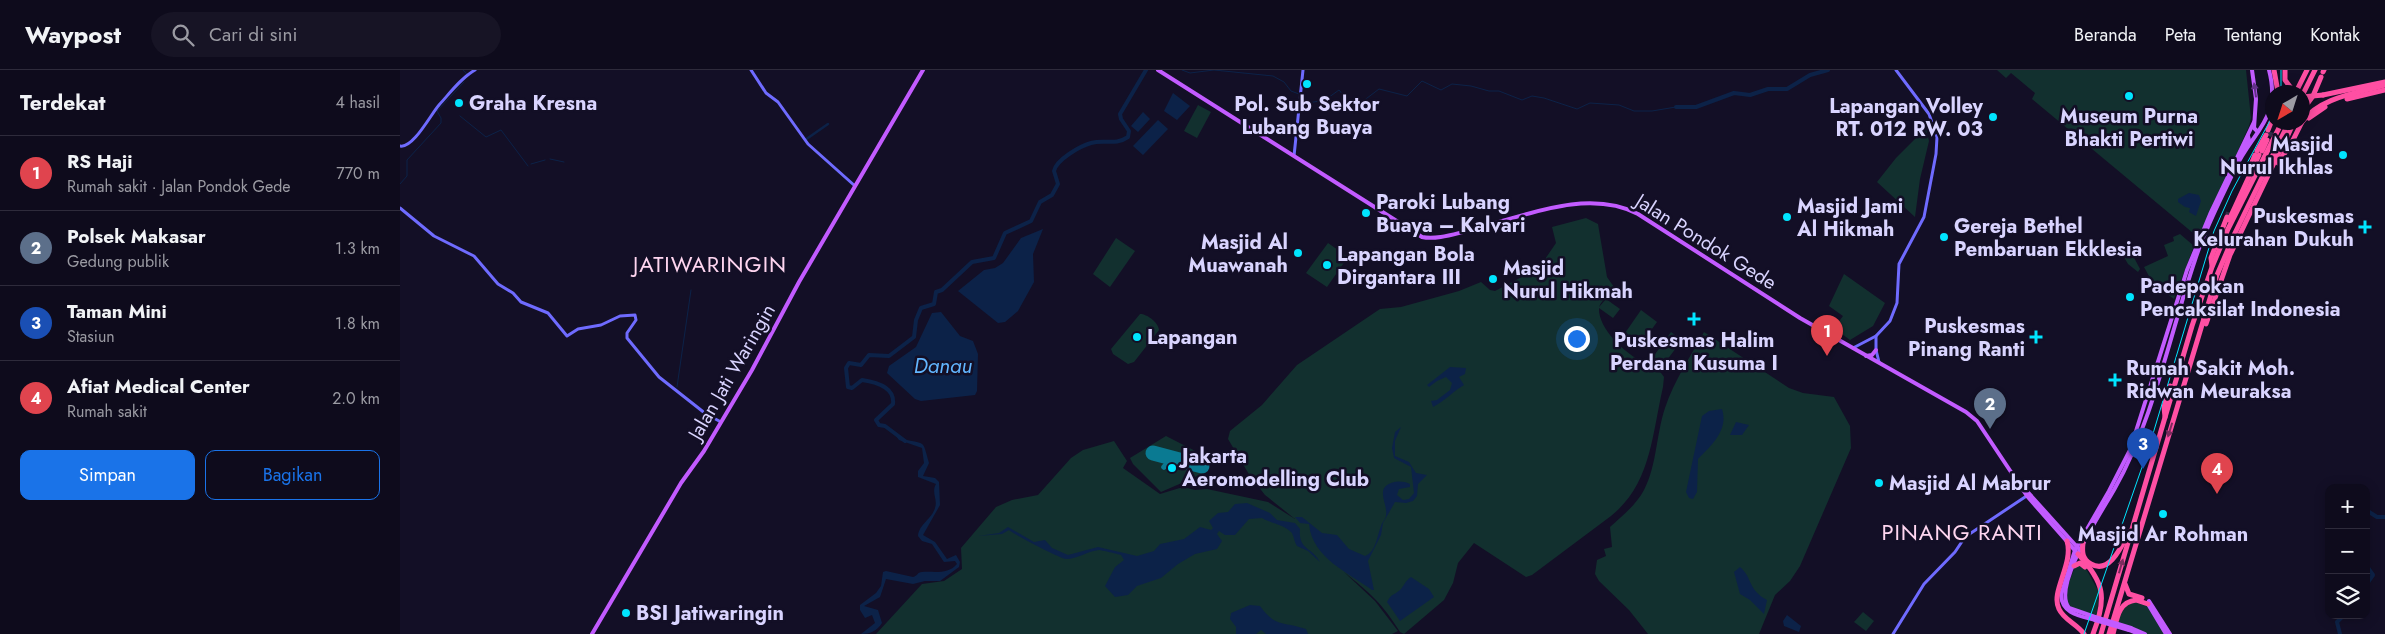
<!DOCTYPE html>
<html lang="id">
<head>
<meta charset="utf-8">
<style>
  body { margin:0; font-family:Jost,sans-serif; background:#171425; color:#f1f3f6 }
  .controls { position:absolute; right:15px; bottom:15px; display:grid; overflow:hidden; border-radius:10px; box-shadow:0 2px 12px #0003 }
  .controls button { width:45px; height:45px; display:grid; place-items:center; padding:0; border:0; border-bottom:1px solid #2e2b3b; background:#0e0b1c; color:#f1f3f6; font:25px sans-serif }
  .compass { position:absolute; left:1865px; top:15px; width:45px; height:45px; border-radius:50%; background:#0e0b1c; box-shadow:0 2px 12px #0003; rotate:219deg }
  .you { position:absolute; left:1176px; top:268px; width:18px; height:18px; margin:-12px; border:4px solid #fff; border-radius:50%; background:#1a73e8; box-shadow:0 0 0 8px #1a73e833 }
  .badge { display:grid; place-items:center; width:32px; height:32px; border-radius:50%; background:#1a73e8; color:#fff; font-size:16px; font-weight:700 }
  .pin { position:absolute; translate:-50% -41px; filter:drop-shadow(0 1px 2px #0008) }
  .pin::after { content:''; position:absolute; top:26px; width:18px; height:15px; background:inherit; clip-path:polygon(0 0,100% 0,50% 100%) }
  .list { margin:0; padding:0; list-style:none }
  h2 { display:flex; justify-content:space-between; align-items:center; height:65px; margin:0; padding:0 20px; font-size:21px }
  h2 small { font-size:16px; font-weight:400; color:#9b9ba3 }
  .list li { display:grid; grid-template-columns:32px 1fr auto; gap:15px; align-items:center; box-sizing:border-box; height:75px; padding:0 20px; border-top:1px solid #2e2b3b }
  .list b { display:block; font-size:19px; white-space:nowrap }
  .list p { margin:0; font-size:16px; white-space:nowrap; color:#9b9ba3 }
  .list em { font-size:16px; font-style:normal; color:#9b9ba3 }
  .actions { display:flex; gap:10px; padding:15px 20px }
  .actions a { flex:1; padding:11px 0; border:1px solid #1a73e8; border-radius:10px; text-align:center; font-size:18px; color:#1a73e8 }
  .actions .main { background:#1a73e8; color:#fff }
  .icon { flex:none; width:28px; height:28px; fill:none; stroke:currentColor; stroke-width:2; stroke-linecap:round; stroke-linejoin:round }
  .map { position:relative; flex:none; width:1985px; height:564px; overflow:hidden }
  header { display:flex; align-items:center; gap:30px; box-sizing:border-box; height:70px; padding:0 25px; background:#0e0b1c; border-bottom:1px solid #2e2b3b }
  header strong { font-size:24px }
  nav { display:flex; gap:28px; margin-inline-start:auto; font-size:18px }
  .search { width:350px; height:45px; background:#171425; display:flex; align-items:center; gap:12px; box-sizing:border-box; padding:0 18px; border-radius:28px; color:#9b9ba3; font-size:19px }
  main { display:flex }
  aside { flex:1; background:#0e0b1c }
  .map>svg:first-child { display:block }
  .green { fill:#12302f }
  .water { fill:#0c2248 }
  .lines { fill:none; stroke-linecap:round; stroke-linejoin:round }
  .stream { stroke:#0c2248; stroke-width:1 }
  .canal { stroke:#0c2248; stroke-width:2.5 }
  .river { stroke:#0c2248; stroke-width:4 }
  .taxiway { stroke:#0a7a92; stroke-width:5.5 }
  .runway { stroke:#0a7a92; stroke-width:15 }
  .highway-tunnel { stroke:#312d47; stroke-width:5; stroke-dasharray:5 2.5; stroke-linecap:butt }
  .secondary { stroke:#6f6bff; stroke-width:3 }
  .primary { stroke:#c25bff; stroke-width:4 }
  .highway { stroke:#ff4fa3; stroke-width:5 }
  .tram { stroke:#00e5ff; stroke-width:1 }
  .primary-bridge { stroke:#c25bff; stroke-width:4 }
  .highway-bridge { stroke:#ff4fa3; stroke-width:5 }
  .oneway { fill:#623188 }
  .oneway2 { fill:#7d2c5e }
  .poi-dot { fill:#00e5ff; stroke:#130f26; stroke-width:2 }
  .labels { text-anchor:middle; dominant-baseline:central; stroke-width:5; stroke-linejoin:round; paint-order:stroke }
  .poi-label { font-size:20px; font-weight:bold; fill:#d9d4ff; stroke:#130f26; text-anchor:start }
  .street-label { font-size:20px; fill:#d9d4ff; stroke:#130f26 }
  .water-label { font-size:21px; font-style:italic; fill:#62b6ff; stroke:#130f26 }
  .quarter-label { font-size:22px; letter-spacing:1px; fill:#ffd6f0; stroke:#130f26 }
</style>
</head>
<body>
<header>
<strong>Waypost</strong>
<div class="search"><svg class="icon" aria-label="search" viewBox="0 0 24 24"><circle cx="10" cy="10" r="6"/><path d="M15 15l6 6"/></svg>Cari di sini</div>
<nav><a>Beranda</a><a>Peta</a><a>Tentang</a><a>Kontak</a></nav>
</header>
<main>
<aside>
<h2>Terdekat<small>4 hasil</small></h2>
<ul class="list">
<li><span class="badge" style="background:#e0444e">1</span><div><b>RS Haji</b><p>Rumah sakit · Jalan Pondok Gede</p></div><em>770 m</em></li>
<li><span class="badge" style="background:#5c6f8a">2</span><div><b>Polsek Makasar</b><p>Gedung publik</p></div><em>1.3 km</em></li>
<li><span class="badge" style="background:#1a4fb4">3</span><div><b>Taman Mini</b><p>Stasiun</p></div><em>1.8 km</em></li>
<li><span class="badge" style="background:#e0444e">4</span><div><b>Afiat Medical Center</b><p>Rumah sakit</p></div><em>2.0 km</em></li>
</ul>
<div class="actions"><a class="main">Simpan</a><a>Bagikan</a></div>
</aside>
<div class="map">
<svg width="1985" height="564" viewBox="0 0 1985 564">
  <rect width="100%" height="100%" fill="#130f26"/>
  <!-- green -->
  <g class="green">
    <path d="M1597,0H1846L1851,48L1849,56L1799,168L1632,29L1635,23L1611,3L1606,8Z"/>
    <path d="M798,35L811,42L797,68L784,61Z"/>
    <path d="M1526,58L1529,71L1520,109L1515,147L1477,112L1496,88Z"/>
    <path d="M1186,148L1198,154L1207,207L1214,217C1213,226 1202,228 1199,237L1206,229L1220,239L1213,248L1199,238C1198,258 1224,282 1241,291C1250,296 1259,298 1264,307L1263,317C1252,365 1251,414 1211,446L1132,505L1126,507L1074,473L1058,493L1053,513L1044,530L1004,564L1000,562C982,533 970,523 944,502L975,531L998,561L992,564H476L522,514L544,511L562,499L561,478L596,437L612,430L638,425L671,388L683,380L714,371L727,391L723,398L760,424L783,417L795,420L807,419L868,432L895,449L865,425L850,406L828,369L830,361L862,335L897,295L974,243L980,239L1001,237L1059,221L1081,212L1090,220L1095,221L1139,198L1156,173L1152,157Z"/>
    <path d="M1780,164L1794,176L1774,229L1749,211L1750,208L1744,197L1768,186L1764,175L1774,171L1773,167Z"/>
    <path d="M716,168L735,181L710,217L693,204Z"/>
    <path d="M928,173L948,187L927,217L906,203Z"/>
    <path d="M1729,178L1740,199L1738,202L1728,194L1721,182Z"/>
    <path d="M1444,204L1485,233L1473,256L1450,270L1434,258L1443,246L1429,236Z"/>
    <path d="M1241,240L1257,252L1239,277L1223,266Z"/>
    <path d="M740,244C747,244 758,252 759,260L734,292L728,294L713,284L711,279Z"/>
    <path d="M1271,262L1282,270L1264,294L1253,287Z"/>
    <path d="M1304,262L1389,318L1403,323L1434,327L1450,356L1451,378L1400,496L1390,511L1375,525L1359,564H1248L1229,540L1199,511L1195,504L1197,490L1206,486L1204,479L1212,477L1210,457C1222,446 1236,435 1244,420C1257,395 1256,365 1265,338C1274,311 1290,287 1304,262Z"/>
    <path d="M766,366L811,389L807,402L761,422L733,394L730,388Z"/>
    <path d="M1676,494L1685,497L1699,522L1697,548L1669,538L1665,523Z"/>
    <path d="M1727,532H1745L1766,564H1745L1716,553Z"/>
    <path d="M1463,542L1474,551L1466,561L1454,552Z"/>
  </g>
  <!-- water -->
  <g class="water">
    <path d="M773,23L790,36L777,50L764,41Z"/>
    <path d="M743,42L750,49L738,62L731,56Z"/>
    <path d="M758,50L768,59L743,85L733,76Z"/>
    <path d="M1789,123L1799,125L1801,131L1796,146L1789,142L1790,138L1785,137L1778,132V129Z"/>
    <path d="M643,159L633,184L634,212L618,241L605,252L598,253L558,221L584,200L595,198L603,193L621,168Z"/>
    <path d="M541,242L560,266L573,271L578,284L577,321L575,325L521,331L515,329L487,303L489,296L516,277L532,243Z"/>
    <path d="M1050,297L1066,298L1065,304L1059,307L1064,315C1052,322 1045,331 1033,337L1031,331L1037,330L1050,320L1052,313L1046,307L1037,311L1029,317L1027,315Z"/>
    <path d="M1322,339C1329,360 1311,376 1298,389L1297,422L1293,429L1289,428L1286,422L1302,346L1309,341Z"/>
    <path d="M1336,352L1349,355L1342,365H1330Z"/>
    <path d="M1001,357L995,371V386L1009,392L1016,403L1027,405L1018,414L1017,426L1013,431L1006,433L995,432L983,453L981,465L968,491L974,520H972C949,503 912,488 909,454L900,453L895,447H902L922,463L937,465L949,479L965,486C976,482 977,466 981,456C982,452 986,449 986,445C988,434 975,419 991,413C997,411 1003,411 1010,414V417L999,419L997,425L1003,430L1009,429L1014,423L1011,397L994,388L992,378L995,362Z"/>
    <path d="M496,366L502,370L503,369C526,375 522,368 529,393L523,406L535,408L539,412L540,435L523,465L535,472L547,489L556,485L560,492L559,497L540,511H525L513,514L486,509L480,527L464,536L478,540L482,553C477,561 470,564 461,564L475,553L472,545L465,548L460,540V535L476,523L481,516L483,502L486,501L513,507C518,506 517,502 522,502C534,501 548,505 557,494L555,491L544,492L532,474L522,471L518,466C519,454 532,449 535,438C538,429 531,423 536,414L518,407V401L524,393L522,378L499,370Z"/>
    <path d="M847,433L870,443L877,450L895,453L900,459C898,480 912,477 920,492L908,481L897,476C894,472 894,465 891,462C881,453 872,454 862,448L849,449L835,465H825L819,461L817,464L822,471L817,479L795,484L778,494L761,508L737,516L728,525L715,527L705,516L715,497L724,490L721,485C718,484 701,480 699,480C688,481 677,489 666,489C661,489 613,464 609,460L602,464L578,466L599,463L608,457L634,472L645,470L652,478L668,485L698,477L737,486L754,481L760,474L784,469L800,457L811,460L813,458L809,451L818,443L828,442L835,434Z"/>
    <path d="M1340,497C1353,508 1347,519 1367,530L1364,544L1350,530L1340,524L1334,502Z"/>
    <path d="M1011,507L1029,519L1034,527L1000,551L987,532C992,523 993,526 1000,520C1004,516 1005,511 1011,507Z"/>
    <path d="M850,535L860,536C876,558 883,551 906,559L908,564H866L861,560L856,564H836V557L830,549L831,543Z"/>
    <path d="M1387,545L1401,556L1399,562L1384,556L1383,551Z"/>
  </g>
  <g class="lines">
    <!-- stream -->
    <g class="stream">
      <path d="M63,0L67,4"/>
      <path d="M782,0L790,3L814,0L873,6L884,12L891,21L899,24"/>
      <path d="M902,26L908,33L925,30L939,20L954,38L979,19L1007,26L1022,11L1041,20L1052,14L1071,16L1089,21H1099L1122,30L1132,26L1144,28L1177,39L1190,33L1219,35L1234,41H1252L1276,37"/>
      <path d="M60,46L86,67L101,60L128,96"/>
      <path d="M150,89L164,92"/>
      <path d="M131,94L145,90"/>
      <path d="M0,114L7,106V90L41,53V48L37,41L64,12"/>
      <path d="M277,317L291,220"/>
    </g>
    <!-- canal -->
    <path class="canal" d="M405,70L428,54"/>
    <!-- river -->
    <g class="river">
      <path d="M1276,37H1296L1334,23L1350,25L1368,19H1387L1410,5L1428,0"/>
      <path d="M505,371L485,356L479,355L476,350L493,334C495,317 476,312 462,310L452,318L448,317L446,298L449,293L461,295L469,285L489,286L514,267L516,250L521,238L534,234L536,222L542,220L572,192L594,188L605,163L631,151L640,132L652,125L658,114L654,101C656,90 680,76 691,73C705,69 715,76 728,67L729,61L721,49L720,44L746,0"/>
      <path d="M1966,440L1977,447H1985"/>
      <path d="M1966,495L1973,505L1966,515"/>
      <path d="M1940,564L1937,552L1944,545"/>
    </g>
    <!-- taxiway -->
    <path class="taxiway" d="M764,397L772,388"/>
    <!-- runway -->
    <path class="runway" d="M753,383L802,396"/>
    <!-- highway-tunnel -->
    <g class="highway-tunnel">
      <path d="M1869,66L1871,62"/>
      <path d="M1827,147L1829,141"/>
    </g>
    <!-- secondary -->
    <g class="secondary">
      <path d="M351,0L366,23L378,32L408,74L455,116"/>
      <path d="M0,76C13,79 31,44 39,35C50,23 61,8 75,0"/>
      <path d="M894,86L903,0"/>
      <path d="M0,138L34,166L74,186L98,214L113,223L121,232L148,243L167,266L178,259L201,255L220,246L235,245L236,250L227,263V268L259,307L306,344L321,352"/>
      <path d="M1476,266V280L1479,292"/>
      <path d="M1453,278L1476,266L1490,251L1497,233L1499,194L1524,147L1536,84L1537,67L1529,44L1496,0"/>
      <path d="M1493,564L1524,514L1555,482L1565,467L1628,425"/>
    </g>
    <!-- primary -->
    <g class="primary">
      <path d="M758,0L1022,167C1036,170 1054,164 1067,161C1120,148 1186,117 1238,144L1400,248L1566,342L1577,351L1627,426L1678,484"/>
      <path d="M1852,0L1856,29L1854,58L1857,61"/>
      <path d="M1840,86L1849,70L1848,66"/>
      <path d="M1466,286L1472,285L1476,280"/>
      <path d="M1624,418L1678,478"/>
      <path d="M1749,531L1770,564"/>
      <path d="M1748,534L1766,564"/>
      <path d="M1695,547L1669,538C1651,516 1703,440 1715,418C1753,351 1770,264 1795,190C1805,159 1821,129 1835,99C1852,61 1882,50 1869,0"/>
      <path d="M1695,550C1680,546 1662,544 1661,525L1675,480L1709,421L1730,380L1787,200L1811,142L1854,52"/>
      <path d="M1731,558L1745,564"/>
      <path d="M1729,560L1739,564"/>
      <path d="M192,564L281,413L304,381L352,300L399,212L523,0"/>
    </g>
    <!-- highway -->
    <g class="highway">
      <path d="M1874,0L1878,22"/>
      <path d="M1885,0V10L1894,22"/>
      <path d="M1923,2L1924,0"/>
      <path d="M1896,22L1907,0"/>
      <path d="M1923,25L1985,12"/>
      <path d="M1902,26L1915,0"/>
      <path d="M1947,29L1985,20"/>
      <path d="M1902,41L1913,26L1921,7"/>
      <path d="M1909,48L1925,37"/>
      <path d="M1902,52C1920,27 1958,23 1985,15"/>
      <path d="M1868,60L1872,50"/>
      <path d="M1887,67L1894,52"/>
      <path d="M1893,70L1902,52"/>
      <path d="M1857,81L1866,65"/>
      <path d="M1862,81L1867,70"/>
      <path d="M1878,93L1890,75"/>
      <path d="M1848,102L1855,85"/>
      <path d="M1829,150L1859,85"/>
      <path d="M1812,196L1811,188L1827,147"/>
      <path d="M1806,254L1830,185L1884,72"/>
      <path d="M1765,347L1764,337L1770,316"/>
      <path d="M1667,471C1674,494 1650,522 1659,539C1664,550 1677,554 1684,564"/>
      <path d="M1683,473C1682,482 1682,489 1691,494C1710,505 1722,475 1729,462"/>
      <path d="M1678,484C1705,513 1707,528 1693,564"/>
      <path d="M1674,496L1680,493L1685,497"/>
      <path d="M1725,514L1729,524L1742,528"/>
      <path d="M1701,564L1792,256L1812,197L1828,159L1882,52"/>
      <path d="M1709,564L1817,205L1835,163L1889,52"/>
      <path d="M1713,564C1717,549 1718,532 1736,530L1748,534"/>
    </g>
    <!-- tram -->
    <g class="tram">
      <path d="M1881,22V0"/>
      <path d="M1684,564L1749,377L1814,161L1832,121L1872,47"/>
    </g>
    <!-- primary-bridge -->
    <g class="primary-bridge">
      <path d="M1695,547L1731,558"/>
      <path d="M1695,550L1729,560"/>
    </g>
    <!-- highway-bridge -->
    <path class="highway-bridge" d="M1902,27L1923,25"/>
  </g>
  <!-- one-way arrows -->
  <defs><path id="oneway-solid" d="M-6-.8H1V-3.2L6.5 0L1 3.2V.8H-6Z" transform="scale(1.25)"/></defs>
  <use class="oneway" href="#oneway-solid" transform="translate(1855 20) rotate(-98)"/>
  <g class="oneway2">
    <use href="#oneway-solid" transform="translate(1770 360) rotate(107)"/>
    <use href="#oneway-solid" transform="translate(1721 496) rotate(-74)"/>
  </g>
  <!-- markers -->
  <g class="poi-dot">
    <circle cx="907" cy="14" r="5"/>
    <circle cx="1729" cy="26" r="5"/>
    <circle cx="59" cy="33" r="5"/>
    <circle cx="1593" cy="47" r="5"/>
    <circle cx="1943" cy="85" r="5"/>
    <circle cx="966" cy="143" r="5"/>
    <circle cx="1387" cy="147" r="5"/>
    <path d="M1962.5 149.5h5v5h5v5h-5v5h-5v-5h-5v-5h5z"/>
    <circle cx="1544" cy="167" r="5"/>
    <circle cx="898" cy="183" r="5"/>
    <circle cx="927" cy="195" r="5"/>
    <circle cx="1093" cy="209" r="5"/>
    <circle cx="1730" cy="227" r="5"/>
    <path d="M1291.5 241.5h5v5h5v5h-5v5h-5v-5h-5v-5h5z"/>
    <circle cx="737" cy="267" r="5"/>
    <path d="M1633.5 259.5h5v5h5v5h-5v5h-5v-5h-5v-5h5z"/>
    <path d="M1712.5 302.5h5v5h5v5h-5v5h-5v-5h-5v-5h5z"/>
    <circle cx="772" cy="398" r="5"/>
    <circle cx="1479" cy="413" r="5"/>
    <circle cx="1763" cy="444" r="5"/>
    <circle cx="226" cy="543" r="5"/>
  </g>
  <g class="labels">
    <!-- poi labels -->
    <g class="poi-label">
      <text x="69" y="33">Graha Kresna</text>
      <text x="907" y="34" text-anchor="middle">Pol. Sub Sektor<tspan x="907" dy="23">Lubang Buaya</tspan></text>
      <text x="1583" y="36" text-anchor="end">Lapangan Volley<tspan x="1583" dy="23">RT. 012 RW. 03</tspan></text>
      <text x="1729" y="46" text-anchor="middle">Museum Purna<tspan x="1729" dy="23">Bhakti Pertiwi</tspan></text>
      <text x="1933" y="74" text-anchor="end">Masjid<tspan x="1933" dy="23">Nurul Ikhlas</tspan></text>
      <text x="976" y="132">Paroki Lubang<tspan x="976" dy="23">Buaya – Kalvari</tspan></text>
      <text x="1397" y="136">Masjid Jami<tspan x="1397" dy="23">Al Hikmah</tspan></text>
      <text x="1954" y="146" text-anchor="end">Puskesmas<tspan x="1954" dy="23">Kelurahan Dukuh</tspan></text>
      <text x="1554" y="156">Gereja Bethel<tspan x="1554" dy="23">Pembaruan Ekklesia</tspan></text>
      <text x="888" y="172" text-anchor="end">Masjid Al<tspan x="888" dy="23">Muawanah</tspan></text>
      <text x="937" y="184">Lapangan Bola<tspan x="937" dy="23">Dirgantara III</tspan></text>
      <text x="1103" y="198">Masjid<tspan x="1103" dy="23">Nurul Hikmah</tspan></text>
      <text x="1740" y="216">Padepokan<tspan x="1740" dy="23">Pencaksilat Indonesia</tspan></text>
      <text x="1625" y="256" text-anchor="end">Puskesmas<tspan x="1625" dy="23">Pinang Ranti</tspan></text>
      <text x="747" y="267">Lapangan</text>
      <text x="1294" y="270" text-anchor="middle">Puskesmas Halim<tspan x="1294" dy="23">Perdana Kusuma I</tspan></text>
      <text x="1726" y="298">Rumah Sakit Moh.<tspan x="1726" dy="23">Ridwan Meuraksa</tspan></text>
      <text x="782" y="386">Jakarta<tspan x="782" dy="23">Aeromodelling Club</tspan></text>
      <text x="1489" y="413">Masjid Al Mabrur</text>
      <text x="1763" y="464" text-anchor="middle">Masjid Ar Rohman</text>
      <text x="236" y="543">BSI Jatiwaringin</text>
    </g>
    <!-- street labels -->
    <g class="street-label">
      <text transform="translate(1306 172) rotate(32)">Jalan Pondok Gede</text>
      <text transform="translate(332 302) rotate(-60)">Jalan Jati Waringin</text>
    </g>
    <!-- water labels -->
    <g class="water-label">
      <text x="543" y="296">Danau</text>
    </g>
    <!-- quarter labels -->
    <g class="quarter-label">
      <text x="310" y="194">JATIWARINGIN</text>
      <text x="1562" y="462">PINANG RANTI</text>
    </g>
  </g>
</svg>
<div class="controls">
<button>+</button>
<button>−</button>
<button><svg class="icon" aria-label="layers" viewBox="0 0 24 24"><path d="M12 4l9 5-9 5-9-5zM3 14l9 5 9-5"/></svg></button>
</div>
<svg class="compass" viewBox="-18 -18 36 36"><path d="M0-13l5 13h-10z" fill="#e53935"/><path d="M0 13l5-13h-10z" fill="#9b9ba3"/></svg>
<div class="you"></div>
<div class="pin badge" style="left:1427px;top:286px;background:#e0444e">1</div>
<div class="pin badge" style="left:1590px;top:359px;background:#5c6f8a">2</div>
<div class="pin badge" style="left:1743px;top:399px;background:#1a4fb4">3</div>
<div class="pin badge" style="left:1817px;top:424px;background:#e0444e">4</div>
</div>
</main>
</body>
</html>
